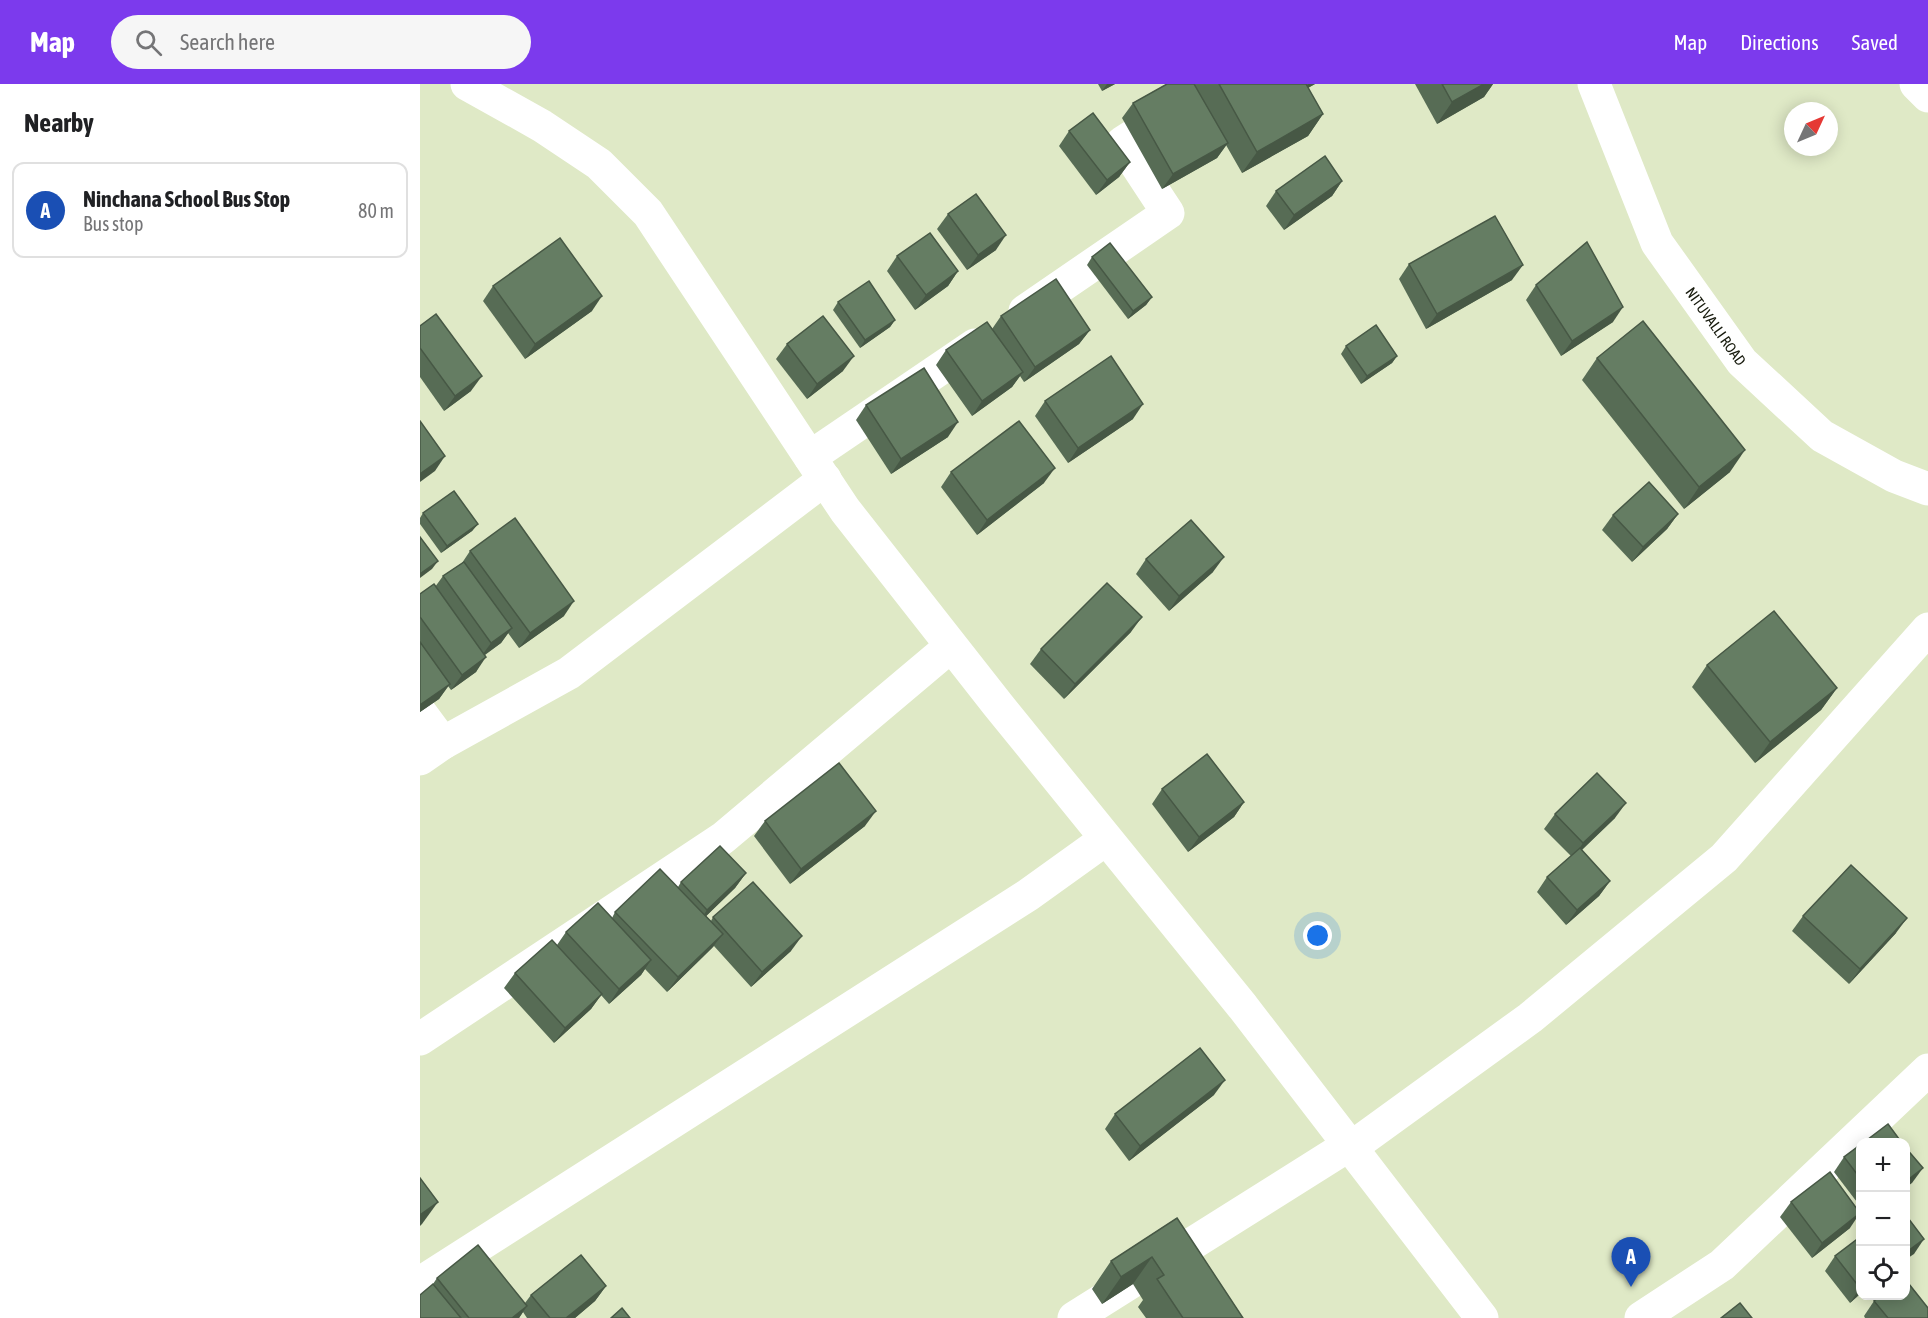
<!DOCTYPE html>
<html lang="en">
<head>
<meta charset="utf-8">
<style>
  body { margin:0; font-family:"Asap Condensed",sans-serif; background:#f6f6f6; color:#202124 }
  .controls { position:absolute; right:18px; bottom:18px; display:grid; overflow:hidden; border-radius:12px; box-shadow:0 3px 15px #0003 }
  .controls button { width:54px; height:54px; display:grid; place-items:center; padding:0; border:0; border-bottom:2px solid #e0e0e0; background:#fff; color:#202124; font:30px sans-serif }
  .compass { position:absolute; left:1364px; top:18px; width:54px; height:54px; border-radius:50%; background:#fff; box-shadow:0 3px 15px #0003; rotate:46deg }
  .you { position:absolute; left:898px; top:852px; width:21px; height:21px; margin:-15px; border:4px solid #fff; border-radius:50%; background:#1a73e8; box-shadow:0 0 0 9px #1a73e833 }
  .badge { display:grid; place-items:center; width:39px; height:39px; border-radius:50%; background:#7c3aed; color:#fff; font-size:20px; font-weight:700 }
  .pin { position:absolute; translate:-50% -50px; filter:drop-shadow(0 2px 3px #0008) }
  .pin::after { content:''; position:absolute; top:32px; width:21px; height:18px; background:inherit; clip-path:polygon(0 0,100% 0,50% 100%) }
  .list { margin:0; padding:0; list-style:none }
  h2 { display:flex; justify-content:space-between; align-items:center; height:78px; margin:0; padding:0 24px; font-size:26px }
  h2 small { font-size:20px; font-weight:400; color:#757577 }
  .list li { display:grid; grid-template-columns:39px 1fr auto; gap:18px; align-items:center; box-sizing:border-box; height:96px; margin:0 12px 12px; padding:0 12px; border:2px solid #e0e0e0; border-radius:12px }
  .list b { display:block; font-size:22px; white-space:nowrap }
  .list p { margin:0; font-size:20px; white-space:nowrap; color:#757577 }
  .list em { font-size:20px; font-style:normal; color:#757577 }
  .icon { flex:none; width:33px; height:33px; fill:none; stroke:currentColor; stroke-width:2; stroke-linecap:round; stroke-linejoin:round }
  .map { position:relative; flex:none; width:1508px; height:1234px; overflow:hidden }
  header { display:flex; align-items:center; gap:36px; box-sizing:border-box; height:84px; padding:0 30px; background:#7c3aed; color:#fff }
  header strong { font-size:28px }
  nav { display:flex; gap:33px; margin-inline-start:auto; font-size:21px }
  .search { width:420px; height:54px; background:#f6f6f6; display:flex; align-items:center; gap:15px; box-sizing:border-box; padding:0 21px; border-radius:33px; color:#757577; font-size:22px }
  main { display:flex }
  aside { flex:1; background:#fff }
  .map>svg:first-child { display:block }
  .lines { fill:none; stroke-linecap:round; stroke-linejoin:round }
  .minor { stroke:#fff; stroke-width:33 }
  .wall { fill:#576c55 }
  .shaded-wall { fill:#475845 }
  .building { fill:#657d63; stroke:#475845; stroke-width:1.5 }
  .labels { text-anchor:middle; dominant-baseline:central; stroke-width:5; stroke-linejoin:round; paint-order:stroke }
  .street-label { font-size:15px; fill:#171a0d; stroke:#fff }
</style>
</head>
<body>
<header>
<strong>Map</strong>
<div class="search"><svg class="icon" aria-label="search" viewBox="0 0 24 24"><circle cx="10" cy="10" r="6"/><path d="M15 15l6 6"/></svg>Search here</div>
<nav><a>Map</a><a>Directions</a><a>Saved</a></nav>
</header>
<main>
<aside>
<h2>Nearby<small></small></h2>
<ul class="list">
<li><span class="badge" style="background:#1a4fb4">A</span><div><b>Ninchana School Bus Stop</b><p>Bus stop</p></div><em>80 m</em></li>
</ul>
</aside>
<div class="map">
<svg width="1508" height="1234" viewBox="0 0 1508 1234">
  <rect width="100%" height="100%" fill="#dfe9c6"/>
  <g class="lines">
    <!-- minor -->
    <g class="minor">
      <path d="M47,0L122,42L179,80L228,129L425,426L578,621L823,923L1062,1234"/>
      <path id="s1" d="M1174,0L1237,159L1322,278L1402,352L1474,392L1508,405"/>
      <path d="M1496,0L1508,12"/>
      <path d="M605,227L748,129L702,59L794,0"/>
      <path d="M390,373L555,261"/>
      <path d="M0,628L23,659"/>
      <path d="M0,675L23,659L149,589L405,395"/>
      <path d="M0,955L303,754L531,562"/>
      <path d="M0,1199L608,811L686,755"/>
      <path d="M654,1234L929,1061L932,1063L1110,934L1304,774L1508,545"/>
      <path d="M1221,1234L1302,1181L1508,986"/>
    </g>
  </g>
  <!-- wall -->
  <g class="wall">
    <path d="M678,0H695L682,7Z"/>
    <path d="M747,0H895L888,4L903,30L888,52L822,89L806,61L797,74L742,105L702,34L713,19Z"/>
    <path d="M995,0H1073L1064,13L1017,40Z"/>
    <path d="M649,47L710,78L699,93L676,111L639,62Z"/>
    <path d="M922,97L912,112L864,146L846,122L856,107Z"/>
    <path d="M528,130L576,166L547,186L517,145Z"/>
    <path d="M477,172L538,187L528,202L495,226L467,187Z"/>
    <path d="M672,173L732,213L726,221L708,235L667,181Z"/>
    <path d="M989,180L1092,196L1006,245L979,195Z"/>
    <path d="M1116,201L1193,238L1141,272L1106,216Z"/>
    <path d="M73,202L172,227L105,275L63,217Z"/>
    <path d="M418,218L475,236L470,243L440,264L413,226Z"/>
    <path d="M581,232L670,246L659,260L604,298L600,292L592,303L552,332L516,281L526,266L572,245Z"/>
    <path d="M0,242L51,307L24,327L0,293Z"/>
    <path d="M367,260L423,287L387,315L356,275Z"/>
    <path d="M926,262L977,272L972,279L941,300L921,270Z"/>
    <path d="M1177,274L1310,388L1264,425L1162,296Z"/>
    <path d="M625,317L713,335L648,379L615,332Z"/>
    <path d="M446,321L528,353L471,390L436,336Z"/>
    <path d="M531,388L624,399L557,451L521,403Z"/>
    <path d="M3,429L58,440L52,447L21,469L0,440V434Z"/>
    <path d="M1258,430L1247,445L1212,478L1182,446L1193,431Z"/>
    <path d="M50,467L144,532L99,564L88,549L81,559L65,571L56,588L31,606L28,602L19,615L0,628V510L15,503L23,492L42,479Z"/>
    <path d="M726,475L793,488L749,527L716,490Z"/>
    <path d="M711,548L644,615L610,580L621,565Z"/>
    <path d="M1287,581L1417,604L1401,626L1335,679L1272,603Z"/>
    <path d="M742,705L824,718L814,733L768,768L732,720Z"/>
    <path d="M1135,730L1195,734L1162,766L1190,797L1179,812L1146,841L1117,808L1127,793L1151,772L1124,745Z"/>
    <path d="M345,737L445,742L370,800L334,752Z"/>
    <path d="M326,789L315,804L286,832L291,837L293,833L371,867L331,903L294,862L247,908L225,885L221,891L189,920L181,911L171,925L134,959L84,904L95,889L137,861L146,848L192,834L195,828L258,803L261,798Z"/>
    <path d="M1383,832L1476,849L1429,900L1372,847Z"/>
    <path d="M794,1011L709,1077L685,1045L695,1030Z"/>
    <path d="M1440,1061V1122L1414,1088L1424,1073Z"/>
    <path d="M1371,1118L1430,1144L1392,1174L1360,1133Z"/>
    <path d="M757,1134L823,1234H726L718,1223L723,1216L713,1200L682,1220L672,1205L691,1177Z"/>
    <path d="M1440,1153V1210L1430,1219L1405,1187L1415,1172Z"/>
    <path d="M17,1194L105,1219L111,1211L186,1202L175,1217L155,1234H107L103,1228L99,1234H0L13,1200Z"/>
    <path d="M1454,1217L1508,1234H1445L1444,1232Z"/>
  </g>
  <!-- shaded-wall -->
  <g class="shaded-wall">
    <path d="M687,0H695L682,7Z"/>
    <path d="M888,0H895L884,6Z"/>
    <path d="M1064,0H1073L1064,13L1017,40L1032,18Z"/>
    <path d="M903,30L888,52L822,89L837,68Z"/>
    <path d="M808,59L797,74L742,105L753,90Z"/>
    <path d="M710,78L699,93L676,111L687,96Z"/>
    <path d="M922,97L912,112L864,146L874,131Z"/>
    <path d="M586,151L576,166L547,186L558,171Z"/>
    <path d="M1103,181L1092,196L1006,245L1017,230Z"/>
    <path d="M538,187L528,202L495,226L506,211Z"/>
    <path d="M182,212L172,227L105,275L115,260Z"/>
    <path d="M732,213L726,221L708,235L713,227Z"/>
    <path d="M1203,223L1193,238L1141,272L1152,257Z"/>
    <path d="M475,236L470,243L440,264L445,256Z"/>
    <path d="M670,246L659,260L604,298L615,283Z"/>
    <path d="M434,272L423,287L387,315L397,300Z"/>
    <path d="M977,272L972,279L941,300L947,292Z"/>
    <path d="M603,288L592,303L552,332L562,317Z"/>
    <path d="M62,292L51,307L24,327L35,312Z"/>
    <path d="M723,320L713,335L648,379L658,364Z"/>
    <path d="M538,338L528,353L471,390L481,375Z"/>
    <path d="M1325,366L1310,388L1264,425L1279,403Z"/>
    <path d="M25,372L15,387L0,398V390Z"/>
    <path d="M635,384L624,399L557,451L567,436Z"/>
    <path d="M1258,430L1247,445L1212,478L1223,463Z"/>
    <path d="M58,440L52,447L21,469L27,462Z"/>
    <path d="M804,473L793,488L749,527L759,512Z"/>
    <path d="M18,477L12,485L0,494V490Z"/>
    <path d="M154,517L144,532L99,564L110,549Z"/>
    <path d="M722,533L711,548L644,615L655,600Z"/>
    <path d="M92,544L81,559L60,574L71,559Z"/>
    <path d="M66,573L56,588L31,606L42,591Z"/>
    <path d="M30,600L19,615L0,628V621Z"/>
    <path d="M1417,604L1401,626L1335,679L1350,658Z"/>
    <path d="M824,718L814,733L768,768L779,753Z"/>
    <path d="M1206,719L1195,734L1153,774L1163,759Z"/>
    <path d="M456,727L445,742L370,800L381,785Z"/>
    <path d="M326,789L315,804L277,841L287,826Z"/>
    <path d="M1190,797L1179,812L1146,841L1157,826Z"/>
    <path d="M1487,834L1476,849L1429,900L1440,885Z"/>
    <path d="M303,850L292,864L247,908L258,893Z"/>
    <path d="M382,852L371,867L331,903L342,888Z"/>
    <path d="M231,876L221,891L189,920L199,905Z"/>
    <path d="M182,910L171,925L134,959L145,944Z"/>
    <path d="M805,996L794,1011L709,1077L720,1062Z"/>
    <path d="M1503,1084L1492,1099L1485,1104V1098Z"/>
    <path d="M18,1118L2,1140L0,1142V1131Z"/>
    <path d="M1440,1129L1430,1144L1392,1174L1402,1159Z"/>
    <path d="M1504,1155L1494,1170L1485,1176V1169Z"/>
    <path d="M732,1173L713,1200L682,1220L701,1193Z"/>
    <path d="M186,1202L175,1217L155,1234H146Z"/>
    <path d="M1440,1204V1210L1430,1219Z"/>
    <path d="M107,1222L99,1234H92Z"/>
  </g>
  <!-- building -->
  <g class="building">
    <path d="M747,0H774L808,59L753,90L713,19Z"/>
    <path d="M799,0H886L903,30L837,68Z"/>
    <path d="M1022,0H1064L1032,18Z"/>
    <path d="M673,29L710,78L687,96L649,47Z"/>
    <path d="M905,72L922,97L874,131L856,107Z"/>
    <path d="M556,110L586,151L558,171L528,130Z"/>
    <path d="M1075,132L1103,181L1017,230L989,180Z"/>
    <path d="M510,149L538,187L506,211L477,172Z"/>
    <path d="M140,154L182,212L115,260L73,202Z"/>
    <path d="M1167,158L1203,223L1152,257L1116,201Z"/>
    <path d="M690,159L732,213L713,227L672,173Z"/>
    <path d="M636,195L670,246L615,283L581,232Z"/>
    <path d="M449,197L475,236L445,256L418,218Z"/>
    <path d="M16,230L62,292L35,312L0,264V242Z"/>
    <path d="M403,232L434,272L397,300L367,260Z"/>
    <path d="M1223,237L1325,366L1279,403L1177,274Z"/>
    <path d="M567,238L603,288L562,317L526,266Z"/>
    <path d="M956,241L977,272L947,292L926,262Z"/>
    <path d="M691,272L723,320L658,364L625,317Z"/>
    <path d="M504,284L538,338L481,375L446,321Z"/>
    <path d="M0,337L25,372L0,390Z"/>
    <path d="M599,337L635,384L567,436L531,388Z"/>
    <path d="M1229,398L1258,430L1223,463L1193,431Z"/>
    <path d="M34,407L58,440L27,462L3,429Z"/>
    <path d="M95,434L154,517L110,549L50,467Z"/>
    <path d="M771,436L804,473L759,512L726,475Z"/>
    <path d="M0,453L18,477L0,490Z"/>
    <path d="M44,478L92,544L71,559L23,492Z"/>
    <path d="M687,499L722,533L655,600L621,565Z"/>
    <path d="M14,500L66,573L42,591L0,533V510Z"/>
    <path d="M1354,527L1417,604L1350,658L1287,581Z"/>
    <path d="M0,558L30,600L0,621Z"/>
    <path d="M787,670L824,718L779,753L742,705Z"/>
    <path d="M419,679L456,727L381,785L345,737Z"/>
    <path d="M1177,689L1206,719L1163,759L1135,730Z"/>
    <path d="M300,762L326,789L287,826L261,798Z"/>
    <path d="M1160,764L1190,797L1157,826L1127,793Z"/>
    <path d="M1431,781L1487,834L1440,885L1383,832Z"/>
    <path d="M240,785L303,850L258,893L195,828Z"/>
    <path d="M333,798L382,852L342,888L293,833Z"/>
    <path d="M178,819L231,876L199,905L146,848Z"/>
    <path d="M132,856L182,910L145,944L95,889Z"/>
    <path d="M780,964L805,996L720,1062L695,1030Z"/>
    <path d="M1468,1040L1482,1059H1443Z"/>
    <path d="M1440,1061V1094L1424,1073Z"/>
    <path d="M1485,1063L1503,1084L1485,1098Z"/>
    <path d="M1410,1088L1440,1129L1402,1159L1371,1118Z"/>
    <path d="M0,1094L18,1118L0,1131Z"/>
    <path d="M1485,1130L1504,1155L1485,1169Z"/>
    <path d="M757,1134L823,1234H763L737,1195L744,1191L732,1173L701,1193L691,1177Z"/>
    <path d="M1440,1153V1204L1415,1172Z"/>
    <path d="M58,1161L107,1222L92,1234H49L17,1194Z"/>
    <path d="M161,1171L186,1202L146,1234H130L111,1211Z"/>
    <path d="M1485,1195L1508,1224V1234H1468L1454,1217L1461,1212H1485Z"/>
    <path d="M13,1200L41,1234H0V1211Z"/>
    <path d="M1320,1219L1332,1234H1301Z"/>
    <path d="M202,1224L210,1234H191Z"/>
  </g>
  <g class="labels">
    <!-- street labels -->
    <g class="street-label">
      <text stroke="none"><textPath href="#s1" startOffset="273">NITUVALLI ROAD</textPath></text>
    </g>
  </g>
</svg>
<div class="controls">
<button>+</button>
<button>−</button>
<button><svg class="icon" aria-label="locate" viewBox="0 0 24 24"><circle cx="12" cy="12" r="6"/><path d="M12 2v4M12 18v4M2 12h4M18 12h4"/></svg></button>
</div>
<svg class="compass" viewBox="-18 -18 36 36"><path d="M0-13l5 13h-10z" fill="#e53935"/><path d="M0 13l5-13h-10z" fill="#757577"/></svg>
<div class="you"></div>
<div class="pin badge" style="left:1211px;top:1203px;background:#1a4fb4">A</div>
</div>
</main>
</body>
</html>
